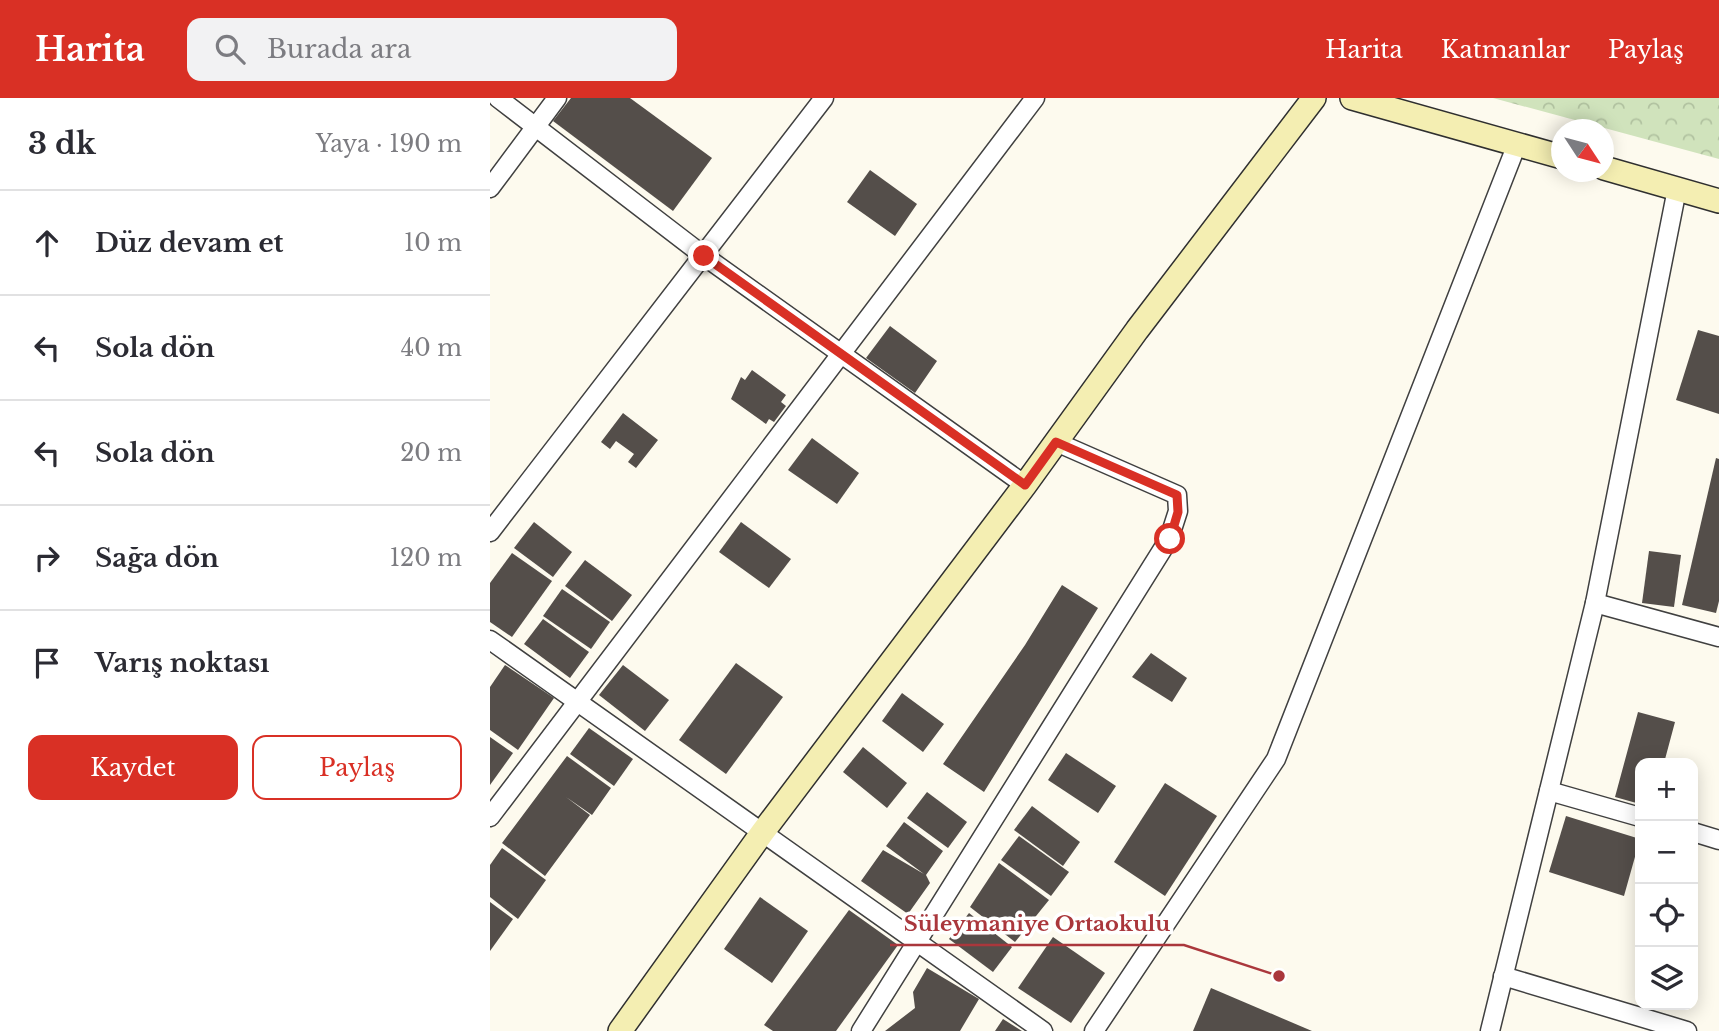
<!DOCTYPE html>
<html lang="tr">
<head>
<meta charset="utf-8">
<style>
  body { margin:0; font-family:"Libre Baskerville",serif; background:#f2f2f3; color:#2b2b33 }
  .controls { position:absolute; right:21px; bottom:21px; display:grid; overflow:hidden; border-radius:14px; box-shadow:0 4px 18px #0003 }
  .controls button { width:63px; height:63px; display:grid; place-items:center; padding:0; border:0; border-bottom:2px solid #e1e1e2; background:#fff; color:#2b2b33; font:35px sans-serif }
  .compass { position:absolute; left:1061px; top:21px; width:63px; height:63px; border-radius:50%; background:#fff; box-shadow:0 4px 18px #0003; rotate:126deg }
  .stop { position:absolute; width:21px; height:21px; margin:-16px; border:5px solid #d93025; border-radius:50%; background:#fff }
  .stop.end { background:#d93025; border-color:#fff; box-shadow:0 2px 7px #0008 }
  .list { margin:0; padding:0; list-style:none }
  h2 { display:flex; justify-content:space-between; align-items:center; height:91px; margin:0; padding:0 28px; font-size:30px }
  h2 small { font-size:23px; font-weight:400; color:#7c7c81 }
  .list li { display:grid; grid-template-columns:46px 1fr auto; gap:21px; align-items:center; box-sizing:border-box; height:105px; padding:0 28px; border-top:2px solid #e1e1e2 }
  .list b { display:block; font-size:26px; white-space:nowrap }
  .list em { font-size:23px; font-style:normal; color:#7c7c81 }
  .actions { display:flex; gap:14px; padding:21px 28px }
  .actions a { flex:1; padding:16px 0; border:2px solid #d93025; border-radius:14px; text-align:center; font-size:24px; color:#d93025 }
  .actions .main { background:#d93025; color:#fff }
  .icon { flex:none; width:38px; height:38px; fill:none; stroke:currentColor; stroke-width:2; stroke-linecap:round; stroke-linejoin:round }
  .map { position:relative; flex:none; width:1229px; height:933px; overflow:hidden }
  header { display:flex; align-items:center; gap:42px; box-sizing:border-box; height:98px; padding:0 35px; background:#d93025; color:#fff }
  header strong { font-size:33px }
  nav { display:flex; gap:38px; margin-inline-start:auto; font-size:24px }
  .search { width:490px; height:63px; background:#f2f2f3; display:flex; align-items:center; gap:18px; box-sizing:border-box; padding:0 24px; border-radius:14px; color:#7c7c81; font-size:26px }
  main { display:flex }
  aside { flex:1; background:#fff }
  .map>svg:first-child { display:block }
  .park { fill:url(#park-crowns) }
  .building { fill:#544e4a }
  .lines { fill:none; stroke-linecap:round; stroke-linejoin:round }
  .street-casing { stroke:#404040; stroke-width:21 }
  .secondary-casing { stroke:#2f2f2f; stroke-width:26 }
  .street { stroke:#fff; stroke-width:18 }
  .secondary { stroke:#f4eeb2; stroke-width:23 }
  .route { stroke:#d93025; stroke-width:9 }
  .leader { fill:none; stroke:#aa373c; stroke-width:2.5 }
  .callout-dot { fill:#aa373c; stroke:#fff; stroke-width:2.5 }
  .callout-label { font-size:21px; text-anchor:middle; font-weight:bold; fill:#aa373c; stroke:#fff; stroke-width:7; stroke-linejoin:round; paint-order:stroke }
</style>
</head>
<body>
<header>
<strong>Harita</strong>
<div class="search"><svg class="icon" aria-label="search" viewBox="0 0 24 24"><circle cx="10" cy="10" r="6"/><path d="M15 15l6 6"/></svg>Burada ara</div>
<nav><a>Harita</a><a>Katmanlar</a><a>Paylaş</a></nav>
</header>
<main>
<aside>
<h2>3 dk<small>Yaya · 190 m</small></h2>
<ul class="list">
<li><svg class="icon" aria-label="ahead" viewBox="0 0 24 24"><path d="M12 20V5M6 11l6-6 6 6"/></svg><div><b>Düz devam et</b></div><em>10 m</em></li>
<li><svg class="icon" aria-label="left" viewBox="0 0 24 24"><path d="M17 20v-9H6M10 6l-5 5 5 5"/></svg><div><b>Sola dön</b></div><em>40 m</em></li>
<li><svg class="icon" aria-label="left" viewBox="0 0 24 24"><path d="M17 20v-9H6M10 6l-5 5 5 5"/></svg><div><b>Sola dön</b></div><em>20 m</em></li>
<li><svg class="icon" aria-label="right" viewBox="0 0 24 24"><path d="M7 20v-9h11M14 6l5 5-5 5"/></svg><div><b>Sağa dön</b></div><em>120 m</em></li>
<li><svg class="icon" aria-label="arrive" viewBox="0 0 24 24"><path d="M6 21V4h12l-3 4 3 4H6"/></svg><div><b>Varış noktası</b></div></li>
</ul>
<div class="actions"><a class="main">Kaydet</a><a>Paylaş</a></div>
</aside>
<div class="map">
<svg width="1229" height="933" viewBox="0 0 1229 933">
  <defs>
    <pattern id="park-crowns" width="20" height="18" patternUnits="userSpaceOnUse" patternTransform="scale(1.75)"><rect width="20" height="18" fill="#d0e3bc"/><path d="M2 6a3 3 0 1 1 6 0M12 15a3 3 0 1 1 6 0" fill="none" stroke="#b1c2a0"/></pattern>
  </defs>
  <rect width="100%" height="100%" fill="#fdfaee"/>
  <!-- park -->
  <path class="park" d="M1003,0H1229V61Z"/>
  <!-- building -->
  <g class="building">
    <path d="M81,0H140L222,60L183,113L63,23Z"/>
    <path d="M380,72L427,106L405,138L357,104Z"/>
    <path d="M400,228L447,263L425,295L376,260Z"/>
    <path d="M1208,232L1229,238V316L1186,302Z"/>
    <path d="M262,272L296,297L291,304L296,308L284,324L279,321L276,326L241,301L251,279L255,282Z"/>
    <path d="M133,315L168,342L146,370L138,364L144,356L126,343L120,351L111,344Z"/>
    <path d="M322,340L369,375L347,406L298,372Z"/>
    <path d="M1226,360L1229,361V503L1226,515L1192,507Z"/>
    <path d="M44,424L82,454L63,479L24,450Z"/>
    <path d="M251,424L301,461L279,490L229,454Z"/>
    <path d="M1159,453L1191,457L1184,509L1152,505Z"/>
    <path d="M22,455L62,483L22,539L0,524V485Z"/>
    <path d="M95,462L142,497L122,523L75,488Z"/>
    <path d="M572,487L608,510L494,694L453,666L535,547Z"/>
    <path d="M72,491L120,524L101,551L53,518Z"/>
    <path d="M53,521L99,554L80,580L34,546Z"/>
    <path d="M661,555L697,580L682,604L642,579Z"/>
    <path d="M246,565L293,599L236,676L189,642Z"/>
    <path d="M15,567L64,600L28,652L0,632V589Z"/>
    <path d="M133,567L179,602L155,633L109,597Z"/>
    <path d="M412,595L454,626L433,654L392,623Z"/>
    <path d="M1148,614L1185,624L1174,665H1150V706L1125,699Z"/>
    <path d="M99,630L143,661L124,688L80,656Z"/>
    <path d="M0,639L23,655L0,687Z"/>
    <path d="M373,649L417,685L397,710L353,674Z"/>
    <path d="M576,655L626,688L608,715L558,682Z"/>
    <path d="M77,658L121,690L102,717L76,699L100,717L55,778L12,745Z"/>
    <path d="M675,685L727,718L675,798L624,764Z"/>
    <path d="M437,694L477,724L458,750L417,720Z"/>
    <path d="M542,708L590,744L573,768L524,732Z"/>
    <path d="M1076,718L1150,741L1134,798L1059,774Z"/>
    <path d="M414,724L453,753L436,777L440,785L418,816L371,783L393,752L434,776L396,748Z"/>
    <path d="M529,738L579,774L561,798L511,762Z"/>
    <path d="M12,750L56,782L28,821L0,799V767Z"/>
    <path d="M509,765L559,802L525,844L480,809Z"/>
    <path d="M270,799L318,833L282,885L234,851Z"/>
    <path d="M0,804L23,821L0,853Z"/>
    <path d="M359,812L408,847L346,933H283L274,927Z"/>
    <path d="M479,815L522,849L503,874L459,841Z"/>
    <path d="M563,839L615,875L581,925L528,890Z"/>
    <path d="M437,870L489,901L470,933H395L425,910L423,894Z"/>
    <path d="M721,890L822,933H703Z"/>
    <path d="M513,921L532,933H505Z"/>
  </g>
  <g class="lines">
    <defs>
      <g id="street">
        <path d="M8,0L214,158L535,387"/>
        <path d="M0,90L67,0"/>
        <path d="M0,434L334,0"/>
        <path d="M1105,505L1229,539"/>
        <path d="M0,542L553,933"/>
        <path d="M1059,693L1150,719"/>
        <path d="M0,719L545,0"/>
        <path d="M1203,734L1229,742"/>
        <path d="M1013,878L1197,933"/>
        <path d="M371,933L679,441L688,413L687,397L566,344"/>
        <path d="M604,933L786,661L1027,46"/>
        <path d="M1000,933L1105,505L1187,91"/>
      </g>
      <g id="secondary">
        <path d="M862,0L1072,59"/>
        <path d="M1114,70L1229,103"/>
        <path d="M130,933L272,735L535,387L647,232L824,0"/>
      </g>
    </defs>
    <!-- street casing -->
    <use href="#street" class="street-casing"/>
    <!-- secondary casing -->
    <use href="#secondary" class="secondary-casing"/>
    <!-- street -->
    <use href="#street" class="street"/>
    <!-- secondary -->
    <use href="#secondary" class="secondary"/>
  </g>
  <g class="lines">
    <!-- route -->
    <path class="route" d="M214,158L535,387L566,344L687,397L688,414L680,441"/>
  </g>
  <!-- callouts -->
  <path class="leader" d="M789 878L694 847H400"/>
  <circle class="callout-dot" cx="789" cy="878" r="7"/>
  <g class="callout-label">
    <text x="547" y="833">Süleymaniye Ortaokulu</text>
  </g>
</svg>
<div class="controls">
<button>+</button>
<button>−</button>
<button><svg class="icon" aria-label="locate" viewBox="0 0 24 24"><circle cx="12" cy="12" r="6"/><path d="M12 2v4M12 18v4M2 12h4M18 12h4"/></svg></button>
<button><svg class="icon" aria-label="layers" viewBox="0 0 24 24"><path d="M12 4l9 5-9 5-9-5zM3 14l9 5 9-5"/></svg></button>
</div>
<svg class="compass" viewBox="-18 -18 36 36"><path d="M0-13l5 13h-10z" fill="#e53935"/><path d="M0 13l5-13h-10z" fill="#7c7c81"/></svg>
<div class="stop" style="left:680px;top:441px"></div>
<div class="stop end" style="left:214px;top:158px"></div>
</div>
</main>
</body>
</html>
